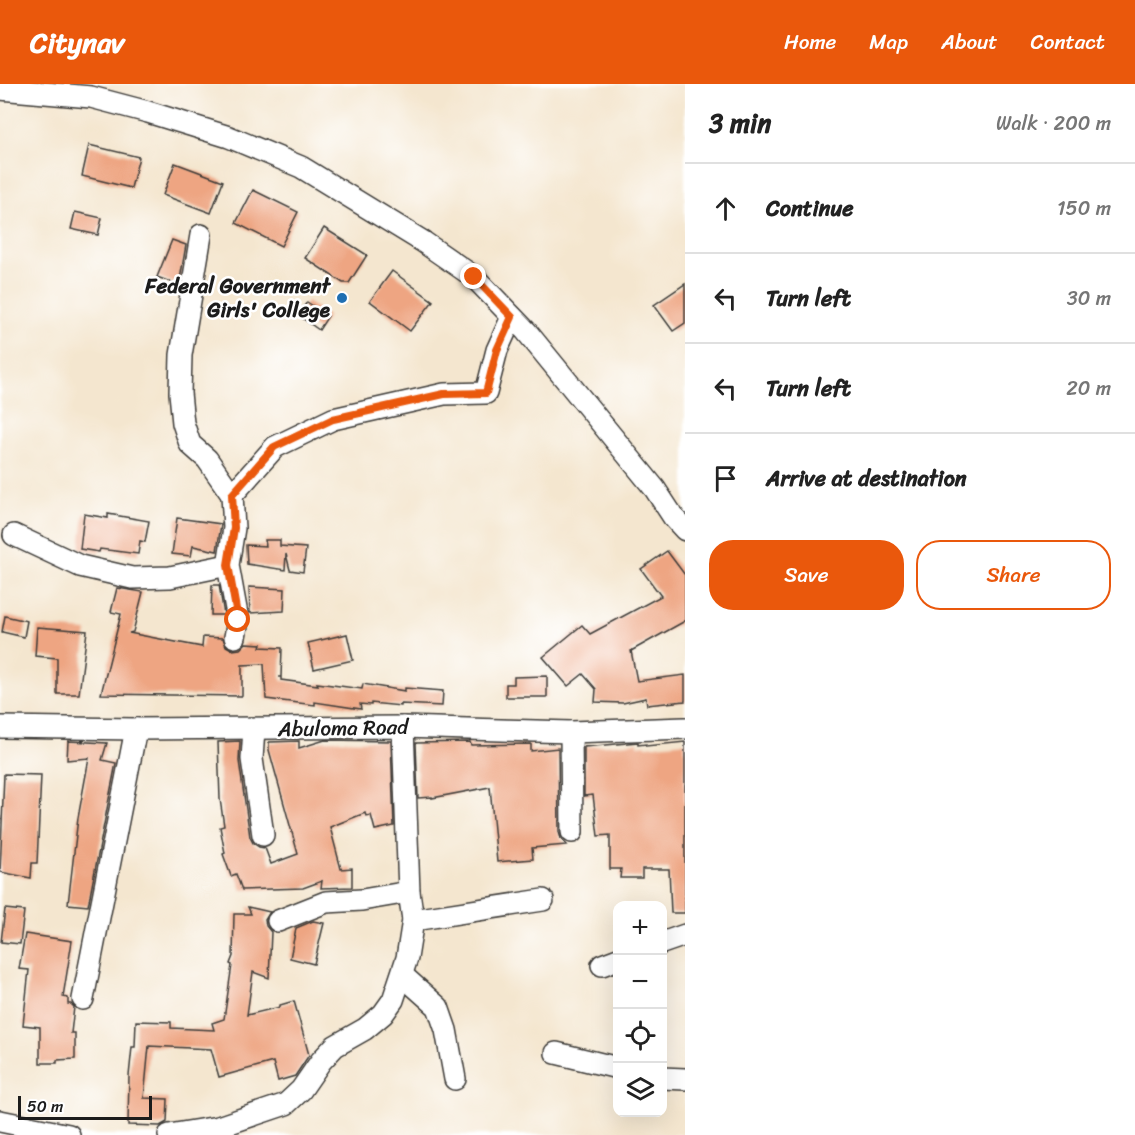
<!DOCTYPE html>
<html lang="en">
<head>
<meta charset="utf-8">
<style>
  body { margin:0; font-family:Sriracha,sans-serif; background:#f2f2f2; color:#222 }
  .controls { position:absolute; right:18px; bottom:18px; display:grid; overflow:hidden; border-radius:12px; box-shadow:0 6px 24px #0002 }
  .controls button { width:54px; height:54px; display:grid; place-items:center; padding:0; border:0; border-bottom:2px solid #e0e0e0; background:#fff; color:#222; font:30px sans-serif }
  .scale { position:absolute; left:18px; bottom:15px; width:134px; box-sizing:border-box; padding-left:6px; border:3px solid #1c1c1c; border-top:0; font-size:16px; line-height:21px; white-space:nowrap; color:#1c1c1c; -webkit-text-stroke:4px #fff; paint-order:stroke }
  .stop { position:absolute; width:18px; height:18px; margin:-14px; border:4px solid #ea580c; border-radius:50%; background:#fff }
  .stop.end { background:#ea580c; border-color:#fff; box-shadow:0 2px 6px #0008 }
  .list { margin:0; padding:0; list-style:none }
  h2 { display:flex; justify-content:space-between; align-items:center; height:78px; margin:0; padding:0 24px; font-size:26px }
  h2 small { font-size:20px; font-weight:400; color:#767676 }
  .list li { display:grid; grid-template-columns:39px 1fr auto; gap:18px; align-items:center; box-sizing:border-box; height:90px; padding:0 24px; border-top:2px solid #e0e0e0 }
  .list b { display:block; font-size:22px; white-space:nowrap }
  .list em { font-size:20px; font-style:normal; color:#767676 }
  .actions { display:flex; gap:12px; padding:18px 24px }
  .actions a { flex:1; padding:14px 0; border:2px solid #ea580c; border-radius:24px; text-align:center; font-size:21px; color:#ea580c }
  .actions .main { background:#ea580c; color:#fff }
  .icon { flex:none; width:33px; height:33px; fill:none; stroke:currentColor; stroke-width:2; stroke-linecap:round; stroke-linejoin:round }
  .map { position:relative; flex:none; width:685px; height:1051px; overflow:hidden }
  header { display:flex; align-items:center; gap:36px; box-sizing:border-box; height:84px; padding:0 30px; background:#ea580c; color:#fff }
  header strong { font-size:28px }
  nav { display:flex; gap:33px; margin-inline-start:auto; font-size:21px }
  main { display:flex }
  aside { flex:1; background:#fff }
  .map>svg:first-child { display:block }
  .building { fill:#eea582 }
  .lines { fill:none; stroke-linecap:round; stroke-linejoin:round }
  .minor-casing { stroke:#3c3a37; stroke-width:24 }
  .minor { stroke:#fff; stroke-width:21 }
  .route { stroke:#ea580c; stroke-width:8 }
  .poi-dot { fill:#1f6fb2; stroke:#fff; stroke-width:2 }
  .labels { text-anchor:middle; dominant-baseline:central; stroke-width:5; stroke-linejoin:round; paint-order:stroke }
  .poi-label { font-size:21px; font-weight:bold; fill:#1c1c1c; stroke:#fff; text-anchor:end }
  .street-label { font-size:21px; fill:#1c1c1c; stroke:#fff }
</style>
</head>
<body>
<header>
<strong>Citynav</strong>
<nav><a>Home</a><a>Map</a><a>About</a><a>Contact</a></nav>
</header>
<main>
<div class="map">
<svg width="685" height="1051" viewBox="0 0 685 1051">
  <rect width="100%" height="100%" fill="#fff"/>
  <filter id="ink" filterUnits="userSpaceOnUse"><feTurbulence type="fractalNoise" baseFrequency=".0167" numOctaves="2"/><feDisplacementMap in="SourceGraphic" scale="12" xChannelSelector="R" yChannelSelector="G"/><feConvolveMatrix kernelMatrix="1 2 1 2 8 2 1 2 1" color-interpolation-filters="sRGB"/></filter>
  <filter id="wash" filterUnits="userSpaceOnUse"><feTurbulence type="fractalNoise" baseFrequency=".008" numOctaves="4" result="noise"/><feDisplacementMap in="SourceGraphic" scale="24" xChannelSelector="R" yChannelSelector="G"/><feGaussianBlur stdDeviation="1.35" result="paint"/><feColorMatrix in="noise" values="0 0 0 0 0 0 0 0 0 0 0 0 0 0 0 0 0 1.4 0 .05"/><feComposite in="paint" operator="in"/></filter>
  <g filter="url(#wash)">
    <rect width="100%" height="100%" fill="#f4e6cf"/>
    <g id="blocks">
      <!-- building -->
      <g class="building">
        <path d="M89,61L139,73L131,104L82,92Z"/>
        <path d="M175,79L223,97L211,129L163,111Z"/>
        <path d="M253,106L298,128L281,162L236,139Z"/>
        <path d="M75,128L102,134L98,151L71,145Z"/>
        <path d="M324,144L367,171L349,199H343L305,174Z"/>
        <path d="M172,156L186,161L179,201L157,193Z"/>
        <path d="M392,187L433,217L410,247L370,217Z"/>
        <path d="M685,200V239L673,247L654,221Z"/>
        <path d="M307,218L328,232L319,246L298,231Z"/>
        <path d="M84,430L108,434V430L149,437L145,458L140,457L138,470L100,465L99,468L80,465Z"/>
        <path d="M177,434L221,440L217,467L193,462L191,472L172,470Z"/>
        <path d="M265,456H280V462L306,464L303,488L290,486L286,470L285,486L247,480L246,461L266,462Z"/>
        <path d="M667,467L685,491V537L631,567L637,597L685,591V617L647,621L646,614L623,619L595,618L596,605L583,590L568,602L543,573L582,541L590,550L661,512L641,485Z"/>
        <path d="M212,501H219L224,531H211Z"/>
        <path d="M249,503L285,505L284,527L250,529Z"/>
        <path d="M117,504L143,508L133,548L129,549L202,563L203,553L223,554L226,562L233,566L240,565L246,559L261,560L260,563L282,564L281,593H279H281V596L318,601L317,599L362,605L363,600L405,607V604L443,607L442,622L401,620V622L371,619V621L360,620L361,625L315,618V621L266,615L264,580L242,581V612L101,610L121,530L111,528Z"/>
        <path d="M5,532L27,537L24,553L2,548Z"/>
        <path d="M37,543L87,547L79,610H57V574L35,572Z"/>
        <path d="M347,550L353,576L314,585L308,559Z"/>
        <path d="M547,592V613H506V600H514V593Z"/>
        <path d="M325,656L391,657L394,742L375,746L371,731L366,732L365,729L330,743L341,785L352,784V803L321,804L322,797L303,804L242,806L236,790L231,792L223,770L225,769L220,743L224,742L220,715L218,658L240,657L239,677L250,753L253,759L259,763L265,764L271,780L298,770L269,666V658L299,657V664Z"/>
        <path d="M68,657L107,659L102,676L116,679L88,822L68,820L78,734L89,674L67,676Z"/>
        <path d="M470,658L471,661L531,660V667L558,664L559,748L561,755L567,761L532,764L533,775L497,778L490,703L432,714V713L418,714L416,659Z"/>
        <path d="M638,658V661L646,660V662L685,658V829H671L669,785H642V794H620L621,785H610V751L598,752L593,711L584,712V663Z"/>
        <path d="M4,690L41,691L37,779H32L31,794L0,788Z"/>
        <path d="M248,823L270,828L265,836L266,842L271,848L269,894L253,888L247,931L280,923V921L294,917L309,971L295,992L278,997L273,978L219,993L211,965L149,962L144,1014L168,1015L167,1038L160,1042L128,1041L129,992L132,963H135L136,937L171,938V944L214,946L212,939L224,935L232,881L230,880L233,872L234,830H251Z"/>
        <path d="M5,825L24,827L20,860L1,858Z"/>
        <path d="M313,837L324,839L314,880L290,874L296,844Z"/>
        <path d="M25,850L72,857L63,913L68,914V920H71L74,923L71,949H75V975L57,976V979H40V943L23,941L29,886L19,885Z"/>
      </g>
    </g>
  </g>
  <g filter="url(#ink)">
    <use href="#blocks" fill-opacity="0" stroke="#3c3a37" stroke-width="1.5"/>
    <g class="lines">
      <defs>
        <g id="minor">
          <path d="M0,5L91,13L148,28L229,53L301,83L422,157L474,193L526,247L655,405L674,434L685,446"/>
          <path d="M201,151L181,271L180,309L183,339L190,360L207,375L232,411"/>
          <path d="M14,451L80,482L132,494L170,493L228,481"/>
          <path d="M235,553L238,536L228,481L234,444L232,411L275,363L333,335L444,310L486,309L497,266L512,233"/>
          <path d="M0,643L136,645L403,643L571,648L685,644"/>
          <path d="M254,645L252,675L263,751"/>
          <path d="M571,648L572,748"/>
          <path d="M413,836L543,816"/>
          <path d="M278,837L326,818L362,816L409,808"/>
          <path d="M662,859L685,851"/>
          <path d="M602,881L618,875"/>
          <path d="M402,891L438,923L446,946L455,995"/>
          <path d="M83,915L136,645"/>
          <path d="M556,969L618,984"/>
          <path d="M662,994L685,995"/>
          <path d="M0,1037L69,1051"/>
          <path d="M169,1051L218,1043L286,1020L301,1006L321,977L335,962L365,945L383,930L393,916L407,874L413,836L409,808L403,643"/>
        </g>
      </defs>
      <!-- minor casing -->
      <use href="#minor" class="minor-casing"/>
      <!-- minor -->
      <use href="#minor" class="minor"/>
    </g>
  </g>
  <g class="lines" filter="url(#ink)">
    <!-- route -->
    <path class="route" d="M238,536L228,481L234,444L232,411L274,363L333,335L444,310L486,309L497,266L512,233L474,193"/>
  </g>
  <!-- markers -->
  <circle class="poi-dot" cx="342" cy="214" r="6"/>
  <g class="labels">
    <!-- poi labels -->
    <g class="poi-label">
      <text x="330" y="202">Federal Government<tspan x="330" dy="24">Girls' College</tspan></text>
    </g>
    <!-- street labels -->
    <g class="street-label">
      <text transform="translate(343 644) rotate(-1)">Abuloma Road</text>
    </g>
  </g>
</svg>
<div class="controls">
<button>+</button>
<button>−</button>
<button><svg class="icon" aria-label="locate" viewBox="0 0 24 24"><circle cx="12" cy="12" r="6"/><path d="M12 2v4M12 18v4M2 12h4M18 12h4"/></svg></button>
<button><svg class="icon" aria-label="layers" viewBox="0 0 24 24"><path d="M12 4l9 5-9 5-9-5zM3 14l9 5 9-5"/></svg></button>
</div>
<div class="scale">50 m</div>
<div class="stop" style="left:238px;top:536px"></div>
<div class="stop end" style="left:474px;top:193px"></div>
</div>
<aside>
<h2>3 min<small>Walk · 200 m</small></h2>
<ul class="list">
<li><svg class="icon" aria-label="ahead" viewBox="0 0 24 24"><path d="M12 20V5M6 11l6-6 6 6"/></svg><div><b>Continue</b></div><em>150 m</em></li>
<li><svg class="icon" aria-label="left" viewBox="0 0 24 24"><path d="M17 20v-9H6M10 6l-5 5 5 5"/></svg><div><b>Turn left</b></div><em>30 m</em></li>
<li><svg class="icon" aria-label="left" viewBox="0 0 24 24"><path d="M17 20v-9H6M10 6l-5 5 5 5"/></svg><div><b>Turn left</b></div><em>20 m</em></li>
<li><svg class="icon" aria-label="arrive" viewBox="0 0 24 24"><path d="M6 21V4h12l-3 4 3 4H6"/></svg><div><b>Arrive at destination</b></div></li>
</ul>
<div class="actions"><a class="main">Save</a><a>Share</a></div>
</aside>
</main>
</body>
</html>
